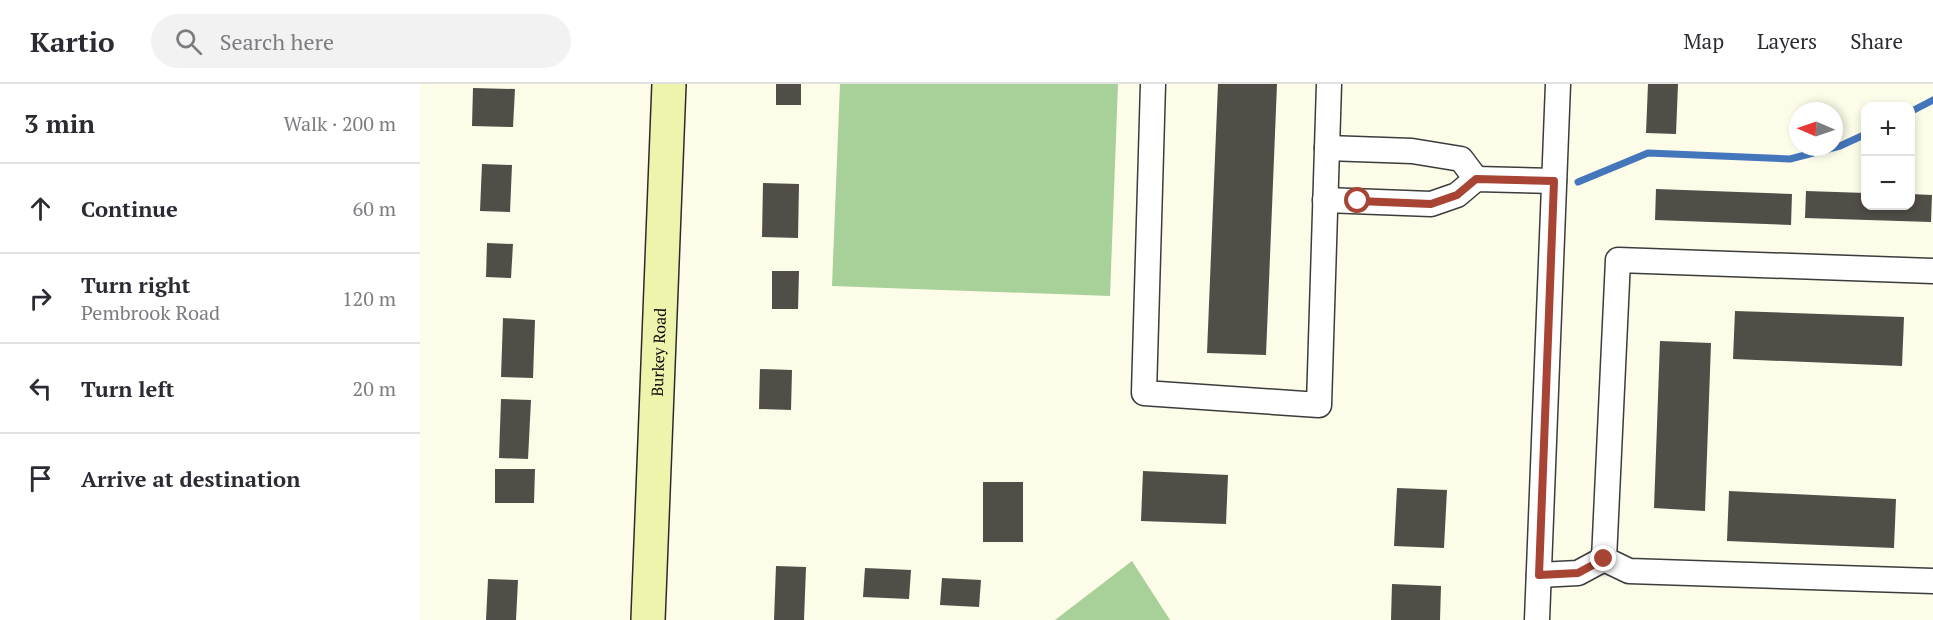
<!DOCTYPE html>
<html lang="en">
<head>
<meta charset="utf-8">
<style>
  body { margin:0; font-family:"PT Serif",serif; background:#f2f2f3; color:#2b2b33 }
  .controls { position:absolute; right:18px; top:18px; display:grid; overflow:hidden; border-radius:12px; box-shadow:0 3px 9px #0003 }
  .controls button { width:54px; height:54px; display:grid; place-items:center; padding:0; border:0; border-bottom:2px solid #e1e1e2; background:#fff; color:#2b2b33; font:30px sans-serif }
  .compass { position:absolute; left:1369px; top:18px; width:54px; height:54px; border-radius:50%; background:#fff; box-shadow:0 3px 9px #0003; rotate:272deg }
  .stop { position:absolute; width:18px; height:18px; margin:-14px; border:4px solid #a74434; border-radius:50%; background:#fff }
  .stop.end { background:#a74434; border-color:#fff; box-shadow:0 2px 6px #0008 }
  .list { margin:0; padding:0; list-style:none }
  h2 { display:flex; justify-content:space-between; align-items:center; height:78px; margin:0; padding:0 24px; font-size:26px }
  h2 small { font-size:20px; font-weight:400; color:#7c7c81 }
  .list li { display:grid; grid-template-columns:39px 1fr auto; gap:18px; align-items:center; box-sizing:border-box; height:90px; padding:0 24px; border-top:2px solid #e1e1e2 }
  .list b { display:block; font-size:22px; white-space:nowrap }
  .list p { margin:0; font-size:20px; white-space:nowrap; color:#7c7c81 }
  .list em { font-size:20px; font-style:normal; color:#7c7c81 }
  .icon { flex:none; width:33px; height:33px; fill:none; stroke:currentColor; stroke-width:2; stroke-linecap:round; stroke-linejoin:round }
  .map { position:relative; flex:none; width:1513px; height:536px; overflow:hidden }
  header { display:flex; align-items:center; gap:36px; box-sizing:border-box; height:84px; padding:0 30px; background:#fff; border-bottom:2px solid #e1e1e2 }
  header strong { font-size:28px }
  nav { display:flex; gap:33px; margin-inline-start:auto; font-size:21px }
  .search { width:420px; height:54px; background:#f2f2f3; display:flex; align-items:center; gap:15px; box-sizing:border-box; padding:0 21px; border-radius:33px; color:#7c7c81; font-size:22px }
  main { display:flex }
  aside { flex:1; background:#fff }
  .map>svg:first-child { display:block }
  .forest { fill:#a8d099 }
  .lines { fill:none; stroke-linecap:round; stroke-linejoin:round }
  .stream { stroke:#4476bb; stroke-width:7 }
  .building { fill:#514d47 }
  .street-casing { stroke:#3c3c3c; stroke-width:27 }
  .secondary-casing { stroke:#2b2b2b; stroke-width:36 }
  .street { stroke:#fff; stroke-width:24 }
  .secondary { stroke:#eff4ac; stroke-width:33 }
  .route { stroke:#a74434; stroke-width:8 }
  .labels { text-anchor:middle; dominant-baseline:central; stroke-width:6; stroke-linejoin:round; paint-order:stroke }
  .street-label { font-size:16px; fill:#090909; stroke:#fff }
</style>
</head>
<body>
<header>
<strong>Kartio</strong>
<div class="search"><svg class="icon" aria-label="search" viewBox="0 0 24 24"><circle cx="10" cy="10" r="6"/><path d="M15 15l6 6"/></svg>Search here</div>
<nav><a>Map</a><a>Layers</a><a>Share</a></nav>
</header>
<main>
<aside>
<h2>3 min<small>Walk · 200 m</small></h2>
<ul class="list">
<li><svg class="icon" aria-label="ahead" viewBox="0 0 24 24"><path d="M12 20V5M6 11l6-6 6 6"/></svg><div><b>Continue</b></div><em>60 m</em></li>
<li><svg class="icon" aria-label="right" viewBox="0 0 24 24"><path d="M7 20v-9h11M14 6l5 5-5 5"/></svg><div><b>Turn right</b><p>Pembrook Road</p></div><em>120 m</em></li>
<li><svg class="icon" aria-label="left" viewBox="0 0 24 24"><path d="M17 20v-9H6M10 6l-5 5 5 5"/></svg><div><b>Turn left</b></div><em>20 m</em></li>
<li><svg class="icon" aria-label="arrive" viewBox="0 0 24 24"><path d="M6 21V4h12l-3 4 3 4H6"/></svg><div><b>Arrive at destination</b></div></li>
</ul>
</aside>
<div class="map">
<svg width="1513" height="536" viewBox="0 0 1513 536">
  <rect width="100%" height="100%" fill="#fcfce9"/>
  <!-- forest -->
  <g class="forest">
    <path d="M420,0H698L690,212L412,202Z"/>
    <path d="M712,477L750,536H635Z"/>
  </g>
  <g class="lines">
    <!-- stream -->
    <g class="stream">
      <path d="M1490,28L1513,16"/>
      <path d="M1158,98L1228,69L1370,75L1420,62L1446,50"/>
    </g>
  </g>
  <!-- building -->
  <g class="building">
    <rect x="356" y="0" width="25" height="21"/>
    <path d="M798,0H857L846,271L787,269Z"/>
    <path d="M1228,0H1258L1256,50L1226,49Z"/>
    <path d="M53,4L95,5L93,43L52,42Z"/>
    <path d="M62,80L92,81L90,128L60,127Z"/>
    <path d="M343,99L379,100L378,154L342,153Z"/>
    <path d="M1236,105L1372,110L1371,141L1235,136Z"/>
    <path d="M1386,107L1446,109V122H1490V110L1512,111L1511,138L1385,134Z"/>
    <path d="M67,159L93,160L91,194L66,193Z"/>
    <path d="M352,187H379L378,225H352Z"/>
    <path d="M1315,227L1484,233L1482,282L1313,275Z"/>
    <path d="M83,234L115,236L113,294L81,293Z"/>
    <path d="M1240,257L1291,259L1285,427L1234,424Z"/>
    <path d="M340,285L372,286L371,326L339,325Z"/>
    <path d="M81,315L111,316L108,375L79,374Z"/>
    <path d="M75,385H115L114,419H75Z"/>
    <path d="M723,387L808,391L806,440L721,437Z"/>
    <rect x="563" y="398" width="40" height="60"/>
    <path d="M977,404L1027,406L1024,464L974,462Z"/>
    <path d="M1309,407L1476,415L1474,464L1307,457Z"/>
    <path d="M356,482L386,483L384,536H354Z"/>
    <path d="M445,484L491,486L489,515L443,513Z"/>
    <path d="M522,494L561,496L559,523L520,521Z"/>
    <path d="M68,495L98,496L96,536H66Z"/>
    <path d="M972,500L1021,502L1020,536H971Z"/>
  </g>
  <g class="lines">
    <defs>
      <g id="street">
        <path d="M733,0L724,309L899,321L909,0"/>
        <path d="M907,64L992,67L1041,75L1056,95"/>
        <path d="M905,116L1011,120L1037,111L1056,95L1134,97"/>
        <path d="M1513,187L1198,176L1184,475L1209,487L1513,497"/>
        <path d="M1119,491L1158,489L1184,475"/>
        <path d="M1117,536L1138,0"/>
      </g>
      <g id="secondary">
        <path id="s1" d="M228,536L249,0"/>
      </g>
    </defs>
    <!-- street casing -->
    <use href="#street" class="street-casing"/>
    <!-- secondary casing -->
    <use href="#secondary" class="secondary-casing"/>
    <!-- street -->
    <use href="#street" class="street"/>
    <!-- secondary -->
    <use href="#secondary" class="secondary"/>
  </g>
  <g class="lines">
    <!-- route -->
    <path class="route" d="M938,117L1011,120L1037,111L1056,95L1134,97L1119,491L1158,489L1184,475"/>
  </g>
  <g class="labels">
    <!-- street labels -->
    <g class="street-label">
      <text stroke="none"><textPath href="#s1" startOffset="268">Burkey Road</textPath></text>
    </g>
  </g>
</svg>
<div class="controls">
<button>+</button>
<button>−</button>
</div>
<svg class="compass" viewBox="-18 -18 36 36"><path d="M0-13l5 13h-10z" fill="#e53935"/><path d="M0 13l5-13h-10z" fill="#7c7c81"/></svg>
<div class="stop" style="left:938px;top:117px"></div>
<div class="stop end" style="left:1184px;top:475px"></div>
</div>
</main>
</body>
</html>
